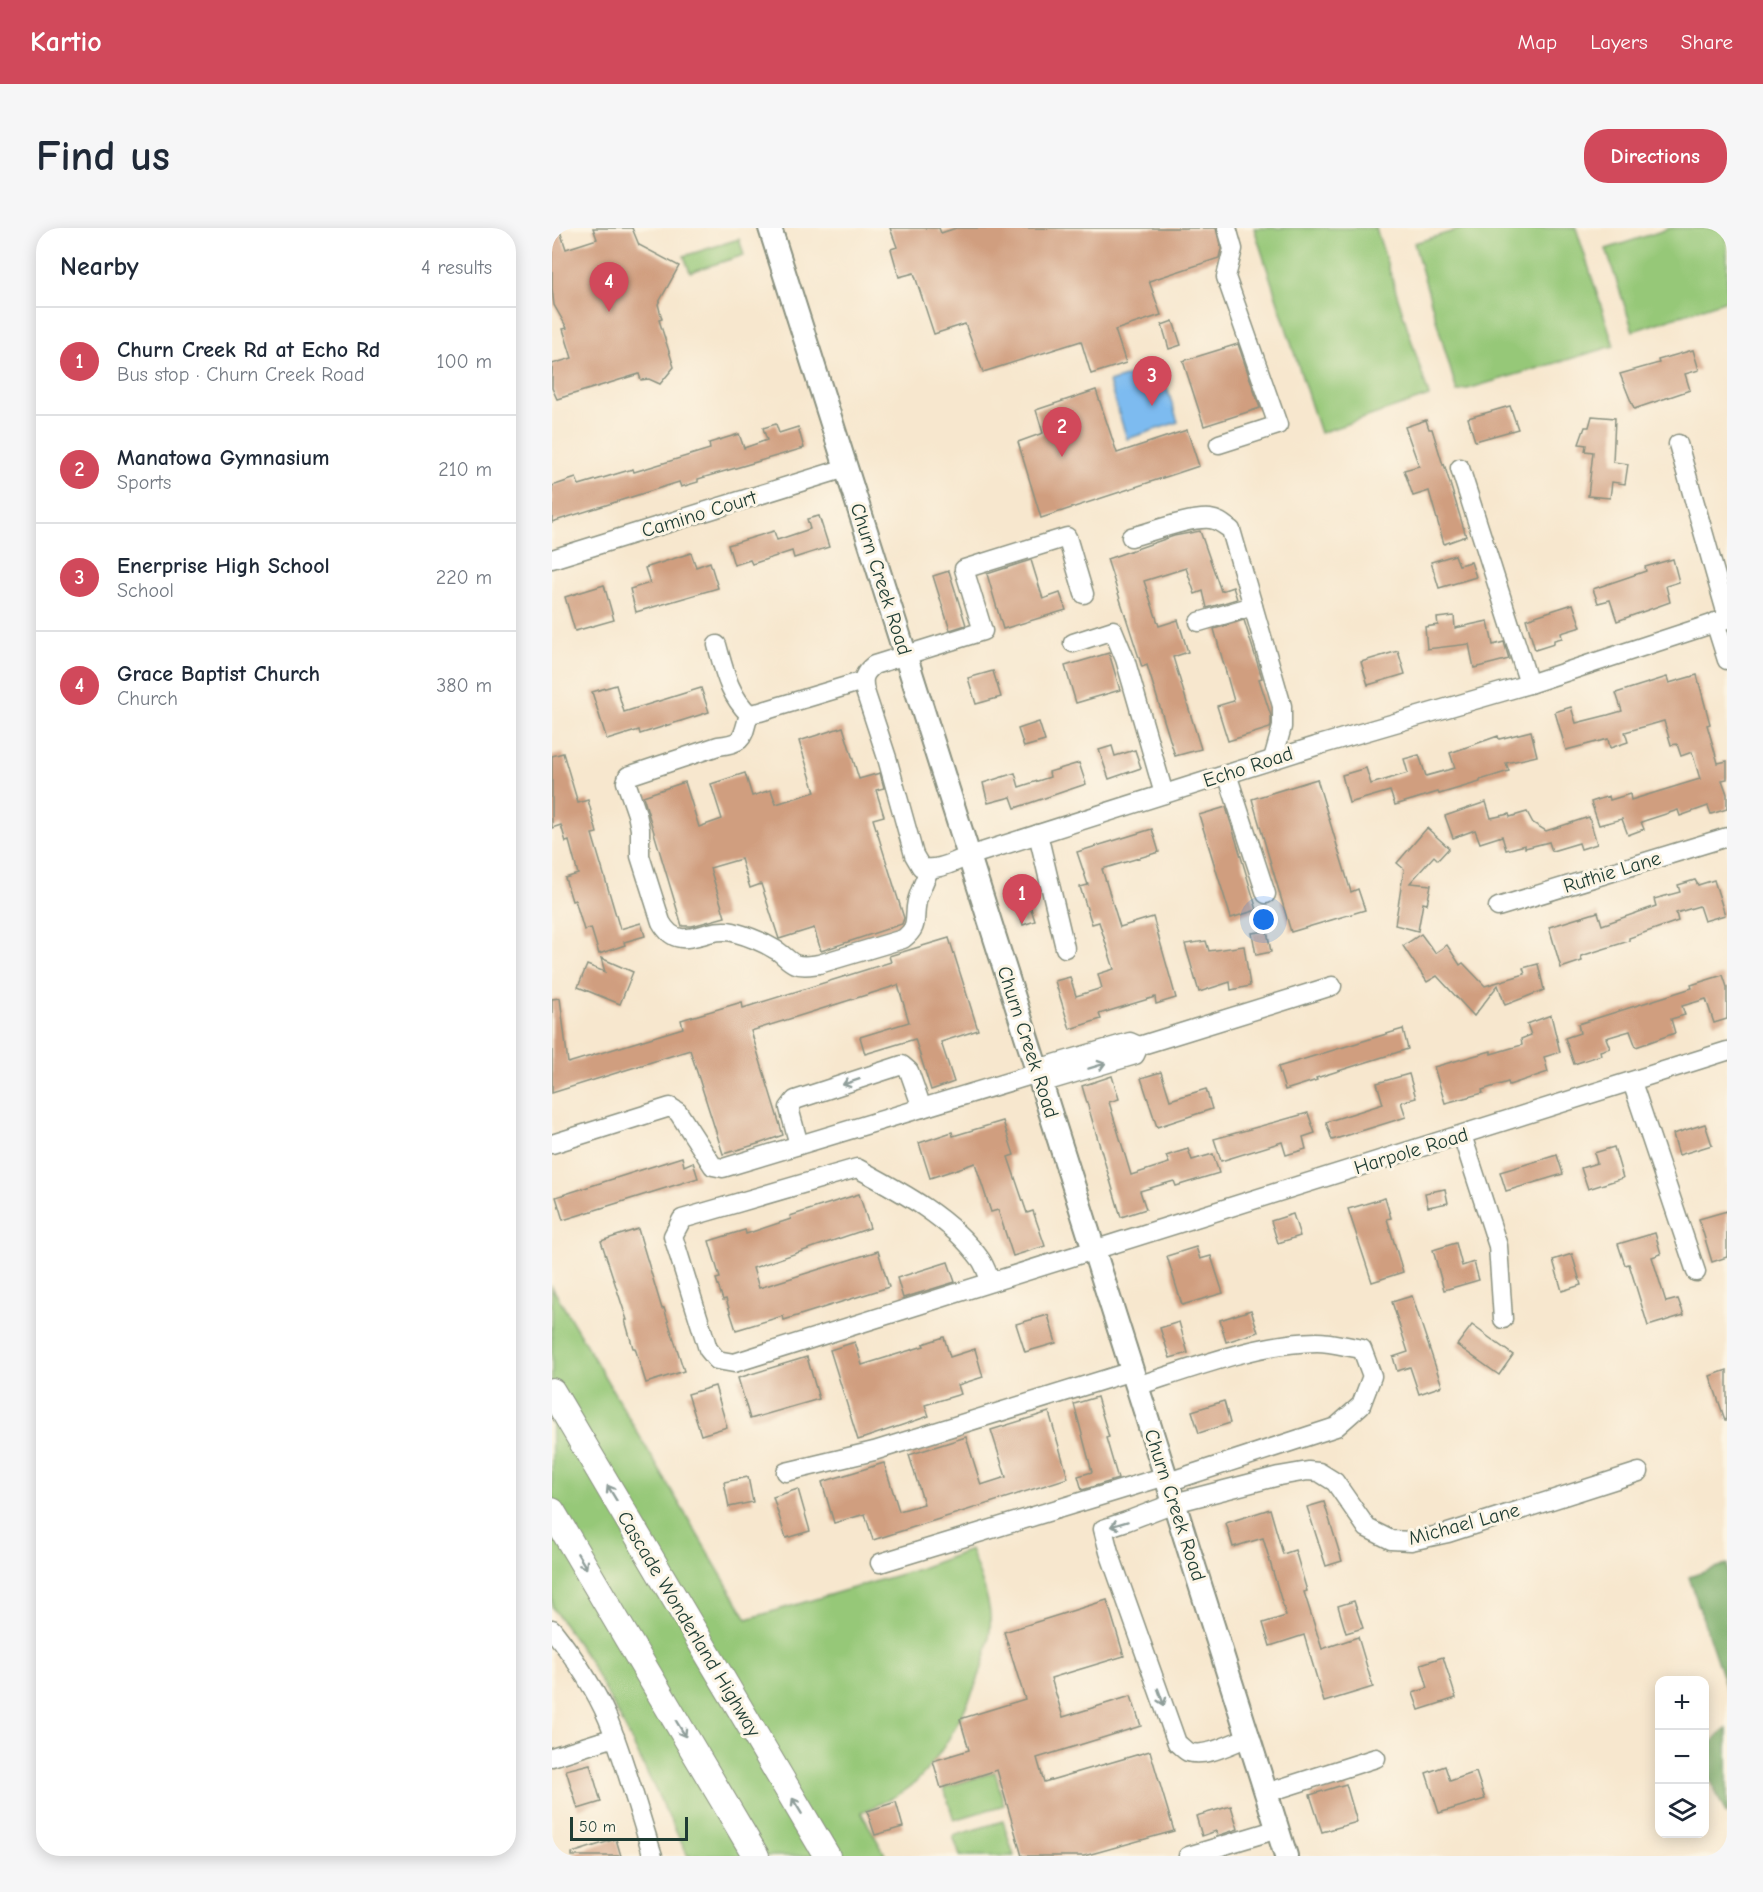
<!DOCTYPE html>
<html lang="en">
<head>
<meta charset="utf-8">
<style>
  body { margin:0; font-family:"Comic Neue",sans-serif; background:#f6f6f7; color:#1f2937 }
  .controls { position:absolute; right:18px; bottom:18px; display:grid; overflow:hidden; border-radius:12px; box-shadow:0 3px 15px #0003 }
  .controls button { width:54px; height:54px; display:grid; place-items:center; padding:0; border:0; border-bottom:2px solid #e0e1e3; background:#fff; color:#1f2937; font:30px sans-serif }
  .scale { position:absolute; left:18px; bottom:15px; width:118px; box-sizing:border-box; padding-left:6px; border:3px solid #1f3d34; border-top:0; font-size:16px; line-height:21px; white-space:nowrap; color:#1f3d34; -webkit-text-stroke:4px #fcf5e5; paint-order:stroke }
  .you { position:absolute; left:712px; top:692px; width:21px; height:21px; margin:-15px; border:4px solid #fff; border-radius:50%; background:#1a73e8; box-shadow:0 0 0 9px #1a73e833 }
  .badge { display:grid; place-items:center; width:39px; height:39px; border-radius:50%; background:#d1495b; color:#fff; font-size:20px; font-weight:700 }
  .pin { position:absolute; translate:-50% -50px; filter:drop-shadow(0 2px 3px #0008) }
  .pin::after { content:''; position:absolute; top:32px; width:21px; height:18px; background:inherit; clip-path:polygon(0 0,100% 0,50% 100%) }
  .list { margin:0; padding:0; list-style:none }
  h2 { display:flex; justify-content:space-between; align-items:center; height:78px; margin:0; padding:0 24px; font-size:26px }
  h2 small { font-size:20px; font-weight:400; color:#747a83 }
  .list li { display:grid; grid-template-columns:39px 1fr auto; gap:18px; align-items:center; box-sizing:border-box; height:108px; padding:0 24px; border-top:2px solid #e0e1e3 }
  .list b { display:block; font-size:22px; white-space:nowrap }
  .list p { margin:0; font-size:20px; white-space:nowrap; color:#747a83 }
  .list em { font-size:20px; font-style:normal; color:#747a83 }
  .icon { flex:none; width:33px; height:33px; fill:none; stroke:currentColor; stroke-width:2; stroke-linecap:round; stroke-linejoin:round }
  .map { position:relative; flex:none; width:1175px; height:1628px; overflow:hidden; border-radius:24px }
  header { display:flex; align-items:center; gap:36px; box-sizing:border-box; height:84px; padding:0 30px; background:#d1495b; color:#fff }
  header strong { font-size:28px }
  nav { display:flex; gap:33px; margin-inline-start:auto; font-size:21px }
  .intro { display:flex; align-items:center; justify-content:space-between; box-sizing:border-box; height:144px; padding:0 36px }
  h1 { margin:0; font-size:42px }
  .button { padding:15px 27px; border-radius:24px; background:#d1495b; color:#fff; font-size:21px; font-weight:700 }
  main { display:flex; gap:36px; padding:0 36px }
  aside { flex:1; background:#fff; border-radius:24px; box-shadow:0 3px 15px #0003 }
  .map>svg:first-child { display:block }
  .green { fill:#96c878; stroke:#5a8256; stroke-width:1.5 }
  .forest { fill:#78ac68; stroke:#4c744e; stroke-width:1.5 }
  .water { fill:#7dbbf0; stroke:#4e7c92; stroke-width:1.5 }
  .building { fill:#d09e7f }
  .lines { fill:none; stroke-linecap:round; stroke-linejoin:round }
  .minor-casing { stroke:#8b9281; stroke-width:21 }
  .major-casing { stroke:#8b9281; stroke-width:26 }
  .highway-casing { stroke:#8b9281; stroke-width:28 }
  .minor { stroke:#fff; stroke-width:18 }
  .major { stroke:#fff; stroke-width:22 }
  .highway { stroke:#fff; stroke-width:26 }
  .oneway { stroke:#8f9e9a }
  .labels { text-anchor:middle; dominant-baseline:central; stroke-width:6; stroke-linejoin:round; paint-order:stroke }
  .street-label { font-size:20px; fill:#1f3d34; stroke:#fcf5e5 }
</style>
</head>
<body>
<header>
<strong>Kartio</strong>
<nav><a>Map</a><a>Layers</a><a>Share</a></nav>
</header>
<div class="intro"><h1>Find us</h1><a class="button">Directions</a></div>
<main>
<aside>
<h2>Nearby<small>4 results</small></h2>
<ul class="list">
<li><span class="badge">1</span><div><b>Churn Creek Rd at Echo Rd</b><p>Bus stop · Churn Creek Road</p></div><em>100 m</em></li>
<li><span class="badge">2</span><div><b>Manatowa Gymnasium</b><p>Sports</p></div><em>210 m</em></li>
<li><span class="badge">3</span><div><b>Enerprise High School</b><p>School</p></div><em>220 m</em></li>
<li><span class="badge">4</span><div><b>Grace Baptist Church</b><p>Church</p></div><em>380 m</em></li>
</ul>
</aside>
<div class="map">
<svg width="1175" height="1628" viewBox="0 0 1175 1628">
  <rect width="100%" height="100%" fill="#fcf5e5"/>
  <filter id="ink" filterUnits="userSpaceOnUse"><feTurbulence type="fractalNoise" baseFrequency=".0167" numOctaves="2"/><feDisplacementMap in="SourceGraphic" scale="12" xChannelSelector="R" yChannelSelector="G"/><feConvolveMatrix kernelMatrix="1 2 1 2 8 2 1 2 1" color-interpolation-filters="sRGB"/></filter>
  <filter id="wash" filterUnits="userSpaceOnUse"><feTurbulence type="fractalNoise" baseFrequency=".008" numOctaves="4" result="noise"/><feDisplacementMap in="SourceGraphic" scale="24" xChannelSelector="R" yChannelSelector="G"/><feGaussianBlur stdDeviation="1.35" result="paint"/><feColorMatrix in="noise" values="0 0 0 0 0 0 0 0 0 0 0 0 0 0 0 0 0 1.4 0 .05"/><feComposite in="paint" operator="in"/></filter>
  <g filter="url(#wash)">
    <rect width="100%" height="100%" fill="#f7e7ce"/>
    <!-- green -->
    <g class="green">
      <path d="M702,0H824L877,168L768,205Z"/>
      <path d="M912,0H1024L1062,118L905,164L862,15Z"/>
      <path d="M1119,0H1175V72L1081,103L1054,21Z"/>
      <path d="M187,11L192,27L138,44L132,28Z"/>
      <path d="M0,1059L195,1391L366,1341L418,1322C427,1346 441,1375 438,1402C435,1447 393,1530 358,1559C344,1570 325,1577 309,1584L334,1628H136L134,1624L68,1490L37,1433L0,1379Z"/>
      <path d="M443,1544L452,1577L402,1592L392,1560Z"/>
      <path d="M451,1593L462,1628H408L401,1608Z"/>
    </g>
    <!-- forest -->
    <g class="forest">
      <path d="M1175,1336V1463L1137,1349Z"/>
      <path d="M1175,1500V1586H1174L1153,1541L1152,1521Z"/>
    </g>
    <!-- water -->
    <path class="water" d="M608,138L626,194L575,211L557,154Z"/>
    <g id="blocks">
      <!-- building -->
      <g class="building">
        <path d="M0,0H7L14,21L45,11L41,0H80L87,17L127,38L106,76L110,91L107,92L122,139L108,156L97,151L89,152L87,146L5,171L0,160V136L20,130L11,101L15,100L2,77L0,60Z"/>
        <path d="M338,0H387L389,5L404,0H664L669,21L667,30L597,53L609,87L563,102L574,135L539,146L529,113L431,144L413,96L382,106L362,45L347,49L339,21L345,19Z"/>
        <path d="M621,93L629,117L617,121L610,97Z"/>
        <path d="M686,116L708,180L652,198L631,133Z"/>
        <path d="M1141,122L1147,142L1133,146L1138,162L1082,181L1068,146L1107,135L1106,132Z"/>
        <path d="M544,162L565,225L635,202L647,238L489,290L466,214L491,205L484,182Z"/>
        <path d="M958,178L966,201L923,213L916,190Z"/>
        <path d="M1040,188L1063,190L1061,234L1076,236L1073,256L1060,254L1058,270L1036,268L1041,224L1033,223L1034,217L1027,216L1033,199H1037Z"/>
        <path d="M874,192L877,201H880L891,237L892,236L914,308L892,316L877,263L861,268L852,242L867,238L853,199Z"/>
        <path d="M224,196L227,205L246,199L252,220L146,251V254L129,259L127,254L0,294V258L24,250L27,257L81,241L82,244L158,221L157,215L187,206L192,220L215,212L211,200Z"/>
        <path d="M267,288L277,319L242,330L240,323L200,336L198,332L182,337L176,317L222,303L225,312L258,301L255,291Z"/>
        <path d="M648,303L669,363L681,359L685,371L655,380L651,363L643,366L634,340L592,353L607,398L626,392L636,424L621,429L649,521L623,528L595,437L590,439L555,331L622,308Z"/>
        <path d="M139,325L144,339L158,334L166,360L84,384L78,361L98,355L93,340Z"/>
        <path d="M903,327L907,337L919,334L924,349L887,360L879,334Z"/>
        <path d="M1121,331L1127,354L1114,358L1118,374L1065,393L1058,372L1046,375L1041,361L1094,343L1093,339Z"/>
        <path d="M479,332L491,371L508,365L514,382L451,401L435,346Z"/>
        <path d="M397,343L414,397L398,402L381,348Z"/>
        <path d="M52,357L62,392L23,403L13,369Z"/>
        <path d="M1021,376L1029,399L1009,405L1010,410L1002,412V416L983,422L974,391Z"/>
        <path d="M902,388L903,400L936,393L941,417L952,414L957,431L922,440L917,416L875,421L873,399L886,397L885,390Z"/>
        <path d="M692,392L710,450L707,451L719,488V497L718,500L676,513L665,478L682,473L662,401Z"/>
        <path d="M846,423L853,446L816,457L809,434Z"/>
        <path d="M557,425L568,462L524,475L513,438Z"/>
        <path d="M441,443L449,469L424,476L416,450Z"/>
        <path d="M1145,447L1158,496L1155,497L1166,535L1175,533V551L1170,552L1175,566V581L1159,586L1156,578L1128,588L1126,582L1089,594L1092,601L1076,607L1070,591L1047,597L1039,574L1057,568L1058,572L1078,566L1079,572L1148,551L1140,524L1129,528L1125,516L1119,517L1112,493L1073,504L1076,514L1058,520L1056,511L1014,522L1003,484L1019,479L1024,495L1056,487L1070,483L1064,465L1115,449L1117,455Z"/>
        <path d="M64,457L72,484L149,460L157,484L88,506L87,502L55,512L40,464Z"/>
        <path d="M487,494L493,513L472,519L466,501Z"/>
        <path d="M291,499L307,551L328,545L332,560L324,562L332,588L321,591L352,690L350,696L269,723L262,700L227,711L209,656L198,660L189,631L158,640L173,689L140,698H130L91,568L133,554L147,599L170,591L159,556L193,545L200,568L219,562L224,576L263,564L247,513Z"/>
        <path d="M979,503L985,528L954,535L957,543L928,552V554L887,566L886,564L843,577L838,563L797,575L790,547L814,540L819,556L856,545L852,531L867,527L874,548L903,540L898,525L946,508L947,511Z"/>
        <path d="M560,518L563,528L583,522L589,540L557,551L547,522Z"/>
        <path d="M11,525L26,575L36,572L45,605L40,606L68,701L89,695L93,708L72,714L73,717L47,726L39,700L32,702L23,672L20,673L13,650L26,646L17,613L14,614L9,597L0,600V528Z"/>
        <path d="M527,535L534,556L463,580L459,569L436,575L431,555L463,545L467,559L498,549L497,544Z"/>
        <path d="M765,551L799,664L806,661L813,682L739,704L700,571Z"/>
        <path d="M934,574L939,590L957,586L958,589L975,584L981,595L994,603L1037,589L1045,616L1029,621L1027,615L1000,623L997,614L973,620V617L954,622L950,608L928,615L923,602L901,610L893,588Z"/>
        <path d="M674,579L705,682L679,690L647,587Z"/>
        <path d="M875,600L897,620L886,632L882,628L858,655L879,657L875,676L871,675L866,703L843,697L852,641L845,635Z"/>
        <path d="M600,601L607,624L550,641L568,699L601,689L624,770L604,776L603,769L547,786L549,791L518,801L503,753L518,749L524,768L550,760L546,746L562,741L547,694L540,696L528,659L536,657L525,624Z"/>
        <path d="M1143,652L1146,657L1162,652L1173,687L1152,693L1147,678L1124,685L1126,693L1077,710V713L1029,728L1030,733L1009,740L997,699L1046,684L1050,697L1104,678L1102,671L1128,664L1126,657Z"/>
        <path d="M471,655L483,693L471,697L459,659Z"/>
        <path d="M715,703L719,724L704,727L700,705Z"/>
        <path d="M869,706L883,725L895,717L908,737L911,735L933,758L973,746L971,740L986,736L992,762L953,777L946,757L922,788L885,748L875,754L851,718Z"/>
        <path d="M397,710L426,802L389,814L402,854L379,862L363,811L313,826L308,809L357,794L346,757L199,803L231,907L209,915L171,926L138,822L0,865V771L8,770L16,835L131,800L129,792L190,774L191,780L339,734L337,728Z"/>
        <path d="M654,713L657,723L692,718L698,758L679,762L678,754L647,764L633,716Z"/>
        <path d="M49,730L81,744L68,776L26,759L35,737L53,744Z"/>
        <path d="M1171,747L1175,759V791L1162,795L1154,771L1130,778L1133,787L1119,791L1123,805L1084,819L1078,803L1054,810L1058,820L1048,823L1049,827L1022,836L1013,810L1028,805L1026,796L1140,760L1139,757Z"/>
        <path d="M999,787L1008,824L992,829L996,844L957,857L956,854L930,862L931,865L893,875L882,839L939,823V826L970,817L969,811L979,807L975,796Z"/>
        <path d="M851,801L856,821L764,850L765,852L733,862L726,839Z"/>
        <path d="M609,844L618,872L654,861L660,881L605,899L589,850Z"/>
        <path d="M857,846L864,870L849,874L854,889L780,912L774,894L831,876L825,855Z"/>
        <path d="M560,848L567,871L557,874L579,947L617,935L614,928L636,921L640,932L661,926L667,945L624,958L622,953L588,963L594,981L569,989L530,858Z"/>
        <path d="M756,885L763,905L751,909L754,921L734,927L730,914L669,933L662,911Z"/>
        <path d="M451,893L462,927L456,929L475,985L481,983L493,1018L461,1028L446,982L439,984L423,935L378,950L367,915L400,904L401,908Z"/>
        <path d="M1153,896L1160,917L1127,927L1121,906Z"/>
        <path d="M1062,919L1071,950L1036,961L1029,940L1045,935L1042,925Z"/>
        <path d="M1005,927L1011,946L954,963L948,944Z"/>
        <path d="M130,929L132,938L141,934L146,950L11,992L4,969Z"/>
        <path d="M893,961L896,975L876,979L873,965Z"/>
        <path d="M307,966L318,1000L201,1040L207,1060L326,1023L337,1059L232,1092L231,1088L184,1102L174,1071L171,1072L164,1051L168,1050L157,1013L193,1002L194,1006L239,991L238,988Z"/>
        <path d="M833,970L839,990L835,991L851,1044L820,1054L796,981Z"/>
        <path d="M1175,983V1029L1160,1034L1147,991Z"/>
        <path d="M741,986L748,1008L726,1015L719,993Z"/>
        <path d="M86,1001L110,1081L112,1080L132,1143L94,1155L83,1120H81L73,1092H75L49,1013Z"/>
        <path d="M1103,1005L1109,1026L1100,1029L1114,1074L1126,1071L1132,1087L1096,1098L1077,1036L1073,1037L1066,1016Z"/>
        <path d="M904,1015L910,1038L922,1034L927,1052L892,1062L881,1022Z"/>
        <path d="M644,1019L648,1031L659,1028L671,1065L630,1077L615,1028Z"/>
        <path d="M1020,1026L1029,1057L1010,1063L1001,1032Z"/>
        <path d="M396,1034L403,1054L351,1070L345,1050Z"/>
        <path d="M860,1068L890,1158L867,1166L858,1139L845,1143L841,1129L856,1124L840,1074Z"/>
        <path d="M699,1082L706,1104L674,1114L668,1092Z"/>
        <path d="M496,1087L504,1115L473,1124L464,1096Z"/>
        <path d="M627,1094L636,1125L618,1130L608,1100Z"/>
        <path d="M920,1097L961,1127L947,1147L905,1117Z"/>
        <path d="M392,1109L398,1129L423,1121L431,1149L406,1157L409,1166L373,1177L377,1188L306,1212L278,1122L303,1114L310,1137L372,1118L371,1116Z"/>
        <path d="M255,1129L267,1171L198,1191L186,1150Z"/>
        <path d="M1175,1142V1192H1173L1158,1148Z"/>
        <path d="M163,1158L175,1199L149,1207L136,1166Z"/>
        <path d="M545,1169L557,1209L554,1210L566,1251L530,1262L526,1248L540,1244L522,1176Z"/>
        <path d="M672,1173L678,1195L647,1205L640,1183Z"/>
        <path d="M497,1184L516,1250L321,1312L313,1286L282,1295L270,1254L332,1235L347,1283L372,1276L357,1227L414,1209L429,1257L454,1249L439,1202Z"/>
        <path d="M196,1249L201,1274L177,1279L172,1254Z"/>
        <path d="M246,1261L258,1303L234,1310L221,1269Z"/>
        <path d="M772,1274L790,1333L774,1338L755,1279Z"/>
        <path d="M718,1281L731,1326L743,1322L755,1363L752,1364L770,1421L806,1409L821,1459L772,1474L752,1407L718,1418L711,1395L734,1388L711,1310L681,1319L674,1295Z"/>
        <path d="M555,1372L572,1428L499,1450L511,1489L579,1468L589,1498L485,1530L492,1554L598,1523L622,1603L532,1628H470L445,1542L389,1560L381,1533L417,1522L408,1491L473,1471L452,1404Z"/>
        <path d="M802,1373L811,1400L794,1405L786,1378Z"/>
        <path d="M891,1429L904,1470L867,1482L861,1465L876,1460L869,1436Z"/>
        <path d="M38,1536L49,1574L26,1581L14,1542Z"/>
        <path d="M893,1538L898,1553L924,1544L933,1571L887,1585L874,1545Z"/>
        <path d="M794,1556L805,1594L770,1604L758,1567Z"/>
        <path d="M344,1574L351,1599L323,1607L315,1583Z"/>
        <path d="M679,1578L686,1601L665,1608L664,1603L650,1608L644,1588Z"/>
        <path d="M64,1611L69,1628H20V1625Z"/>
      </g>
    </g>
  </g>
  <g filter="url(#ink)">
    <use href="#blocks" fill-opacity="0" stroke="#8b9281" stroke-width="1.5"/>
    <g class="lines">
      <defs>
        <g id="minor">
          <path d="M667,216L726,197L674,49L681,21L675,0"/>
          <path d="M1126,216L1175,387"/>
          <path d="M908,240L977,456"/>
          <path d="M579,309C599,304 638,289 658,291C667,292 672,297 679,302L730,478V499L721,531"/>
          <path d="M0,331L294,240"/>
          <path d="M532,366L515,309L412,341L431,403L322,437C312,445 310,450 313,463L335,530L362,627L369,639C385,644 401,634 417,628L764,518L977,456L1175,391"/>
          <path d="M647,394L701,378"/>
          <path d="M1163,394L1175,432"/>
          <path d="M521,415L561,402L573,431L612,566"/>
          <path d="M165,417C172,442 177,467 197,486L208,484L311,453"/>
          <path d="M197,486C190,510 193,515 166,518L76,548L74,554L85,586L88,601V628L109,694C128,728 153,697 181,704C196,708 211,714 224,722C231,726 236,733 243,736C251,739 259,737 267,736L351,711C368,698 361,691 365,673C368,662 373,652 377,642"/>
          <path d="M675,546L714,666"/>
          <path d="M486,606L513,720"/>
          <path d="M946,679L1175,609"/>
          <path d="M587,818L780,758"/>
          <path d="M485,841L578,814L587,818L583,827L489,855"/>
          <path d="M1080,854L1144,1044"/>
          <path d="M910,907L946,1018L951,1091"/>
          <path d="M0,916L118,879L126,884L161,938L171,940L486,845"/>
          <path d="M247,917L237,880L243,872L350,837L357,843L370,880"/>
          <path d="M439,1054C436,1047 433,1038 429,1032C399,990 350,964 305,940L130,991L121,1008L156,1121L165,1132L182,1135L1175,823"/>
          <path d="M585,1158C638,1141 709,1114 765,1114C780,1114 796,1119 810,1121L820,1148L809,1177L784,1199L616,1254"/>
          <path d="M234,1244L322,1223L580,1143"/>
          <path d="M328,1335L614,1248"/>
          <path d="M0,1401C22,1429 42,1458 56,1491C74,1536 86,1582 101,1628"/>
          <path d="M697,1509C680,1515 654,1530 636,1524C632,1522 629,1518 625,1515L557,1324L551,1301L575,1293L622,1275L727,1248L756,1243L767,1244L783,1254L815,1300L839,1312L859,1313L896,1305L1087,1244"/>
          <path d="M0,1529L63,1509"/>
          <path d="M714,1565L824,1530"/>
          <path d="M636,1628L726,1601"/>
        </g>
        <path id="major" d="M218,0L734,1628"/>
        <g id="highway">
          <path d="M0,1163L275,1628"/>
          <path d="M0,1283L204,1628"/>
        </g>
      </defs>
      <!-- minor casing -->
      <use href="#minor" class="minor-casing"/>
      <!-- major casing -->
      <use href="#major" class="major-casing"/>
      <!-- highway casing -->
      <use href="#highway" class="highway-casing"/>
      <!-- minor -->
      <use href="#minor" class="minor"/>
      <!-- major -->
      <use href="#major" class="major"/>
      <!-- highway -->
      <use href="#highway" class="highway"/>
    </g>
    <!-- one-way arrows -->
    <defs><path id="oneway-shaft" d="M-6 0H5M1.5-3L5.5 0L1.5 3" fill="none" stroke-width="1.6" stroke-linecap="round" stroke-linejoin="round" transform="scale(1.5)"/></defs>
    <g class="oneway">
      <use href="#oneway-shaft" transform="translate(545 838) rotate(-17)"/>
      <use href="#oneway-shaft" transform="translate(299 854) rotate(162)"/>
      <use href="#oneway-shaft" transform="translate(60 1265) rotate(-121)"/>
      <use href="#oneway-shaft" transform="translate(567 1296) rotate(163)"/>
      <use href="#oneway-shaft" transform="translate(30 1333) rotate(59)"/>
      <use href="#oneway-shaft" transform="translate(609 1469) rotate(70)"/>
      <use href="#oneway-shaft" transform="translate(129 1501) rotate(59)"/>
      <use href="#oneway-shaft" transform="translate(245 1578) rotate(-121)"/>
    </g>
  </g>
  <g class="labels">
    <!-- street labels -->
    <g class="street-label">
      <text transform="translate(147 286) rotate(-17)">Camino Court</text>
      <text transform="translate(329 351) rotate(72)">Churn Creek Road</text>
      <text transform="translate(696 539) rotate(-18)">Echo Road</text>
      <text transform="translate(1060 644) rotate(-17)">Ruthie Lane</text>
      <text transform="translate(476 814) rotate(72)">Churn Creek Road</text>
      <text transform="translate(859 923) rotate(-17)">Harpole Road</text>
      <text transform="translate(623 1277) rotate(72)">Churn Creek Road</text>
      <text transform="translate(912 1296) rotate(-15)">Michael Lane</text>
      <text transform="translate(137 1396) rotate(59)">Cascade Wonderland Highway</text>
    </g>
  </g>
</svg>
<div class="controls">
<button>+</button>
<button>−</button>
<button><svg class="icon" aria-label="layers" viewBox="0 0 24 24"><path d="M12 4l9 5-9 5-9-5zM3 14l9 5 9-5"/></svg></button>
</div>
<div class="scale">50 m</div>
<div class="you"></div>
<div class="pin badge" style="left:470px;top:696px">1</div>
<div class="pin badge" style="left:510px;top:229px">2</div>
<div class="pin badge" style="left:600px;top:178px">3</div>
<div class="pin badge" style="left:57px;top:84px">4</div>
</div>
</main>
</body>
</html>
